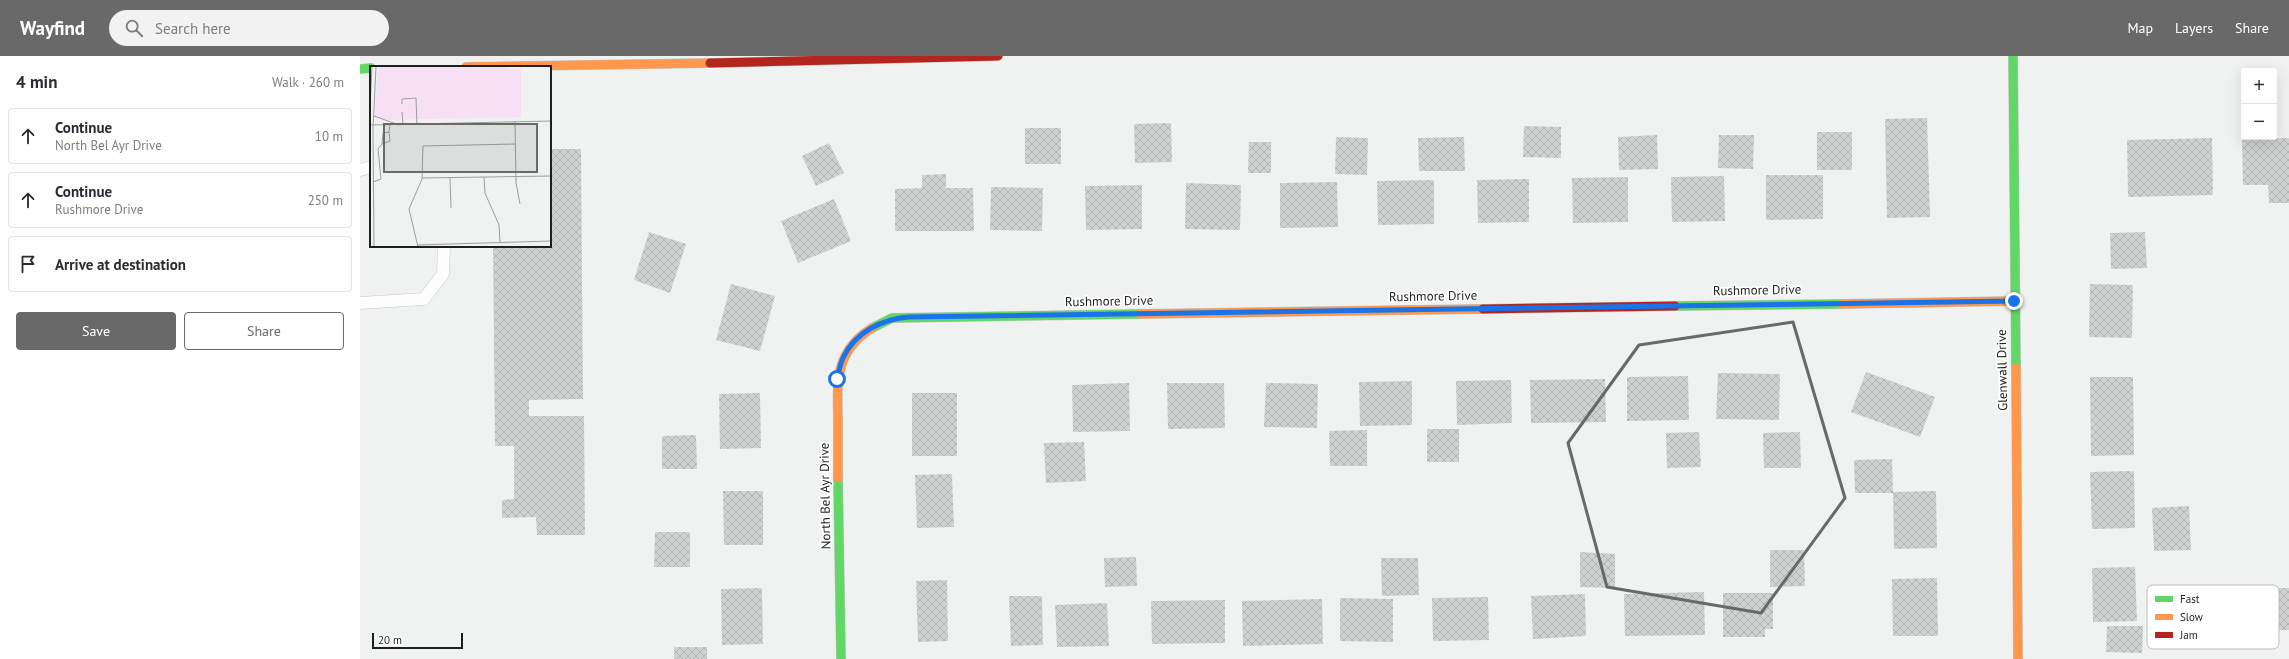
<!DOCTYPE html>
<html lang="en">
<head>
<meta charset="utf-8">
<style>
  body { margin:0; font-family:"PT Sans",sans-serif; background:#f2f2f3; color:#2b2b33 }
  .controls { position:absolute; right:12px; top:12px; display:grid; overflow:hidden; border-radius:4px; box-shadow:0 4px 16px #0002 }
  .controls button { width:36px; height:36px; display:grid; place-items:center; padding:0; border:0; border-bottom:1px solid #e1e1e2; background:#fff; color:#2b2b33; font:20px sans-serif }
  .scale { position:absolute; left:12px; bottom:10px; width:91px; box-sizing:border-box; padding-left:4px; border:2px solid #1e1f1f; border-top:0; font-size:11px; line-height:14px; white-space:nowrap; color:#1e1f1f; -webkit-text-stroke:3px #fff; paint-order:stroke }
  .stop { position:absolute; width:12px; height:12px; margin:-9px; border:3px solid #1a73e8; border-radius:50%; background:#fff }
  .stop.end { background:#1a73e8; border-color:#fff; box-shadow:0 1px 4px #0008 }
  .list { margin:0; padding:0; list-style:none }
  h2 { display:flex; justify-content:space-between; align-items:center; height:52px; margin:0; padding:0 16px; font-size:17px }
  h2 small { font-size:13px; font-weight:400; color:#7c7c81 }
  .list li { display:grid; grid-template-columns:26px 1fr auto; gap:12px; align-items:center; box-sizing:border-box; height:56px; margin:0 8px 8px; padding:0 8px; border:1px solid #e1e1e2; border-radius:4px }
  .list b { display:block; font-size:15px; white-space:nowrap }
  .list p { margin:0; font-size:13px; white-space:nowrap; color:#7c7c81 }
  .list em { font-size:13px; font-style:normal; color:#7c7c81 }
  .actions { display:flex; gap:8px; padding:12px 16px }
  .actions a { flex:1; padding:9px 0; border:1px solid #686968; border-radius:4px; text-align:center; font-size:14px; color:#686968 }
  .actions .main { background:#686968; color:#fff }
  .icon { flex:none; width:22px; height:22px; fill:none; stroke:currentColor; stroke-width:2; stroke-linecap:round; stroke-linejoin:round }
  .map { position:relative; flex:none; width:1929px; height:603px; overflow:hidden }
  header { display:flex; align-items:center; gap:24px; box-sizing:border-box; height:56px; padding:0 20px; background:#686968; color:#fff }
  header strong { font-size:19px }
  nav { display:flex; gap:22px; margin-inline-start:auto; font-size:14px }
  .search { width:280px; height:36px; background:#f2f2f3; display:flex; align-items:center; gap:10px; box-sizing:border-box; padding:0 14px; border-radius:22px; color:#7c7c81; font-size:15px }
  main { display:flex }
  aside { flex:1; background:#fff }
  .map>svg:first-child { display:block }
  .building { fill:url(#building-cross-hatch) }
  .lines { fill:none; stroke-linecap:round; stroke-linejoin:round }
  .lane-casing { stroke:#c8c9c9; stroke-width:13 }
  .fast-casing { stroke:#c8c9c9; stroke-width:10 }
  .slow-casing { stroke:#c8c9c9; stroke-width:10 }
  .jam-casing { stroke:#c8c9c9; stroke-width:10 }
  .lane { stroke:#fdfdfd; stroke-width:12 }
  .fast { stroke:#63d668; stroke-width:9 }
  .slow { stroke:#ff974d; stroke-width:9 }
  .jam { stroke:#b3261e; stroke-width:9 }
  .route { stroke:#1a73e8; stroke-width:5 }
  .marked { fill:none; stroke:#686968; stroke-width:3; stroke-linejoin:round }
  .labels { text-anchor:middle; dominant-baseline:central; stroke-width:3.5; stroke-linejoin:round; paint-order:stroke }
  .street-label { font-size:13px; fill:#1e1f1f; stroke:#fff }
  .inset-road { fill:none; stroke:#9c9e9d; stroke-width:1 }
  .view { fill:#686968; fill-opacity:0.15; stroke:#686968; stroke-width:2 }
  .inset-edge { fill:none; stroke:#1e1f1f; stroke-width:2 }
  .key { fill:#fff; stroke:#bcbcbc; stroke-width:1 }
  .key-label { font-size:11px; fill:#1e1f1f }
</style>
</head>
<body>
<header>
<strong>Wayfind</strong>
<div class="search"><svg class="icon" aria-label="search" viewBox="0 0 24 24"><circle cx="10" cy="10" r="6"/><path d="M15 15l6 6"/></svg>Search here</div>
<nav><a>Map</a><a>Layers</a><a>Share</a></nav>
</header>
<main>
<aside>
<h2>4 min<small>Walk · 260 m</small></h2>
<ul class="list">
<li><svg class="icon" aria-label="ahead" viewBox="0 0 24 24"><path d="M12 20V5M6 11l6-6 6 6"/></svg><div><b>Continue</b><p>North Bel Ayr Drive</p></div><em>10 m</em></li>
<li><svg class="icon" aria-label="ahead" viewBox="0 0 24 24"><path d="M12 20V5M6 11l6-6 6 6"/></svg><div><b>Continue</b><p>Rushmore Drive</p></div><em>250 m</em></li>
<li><svg class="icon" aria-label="arrive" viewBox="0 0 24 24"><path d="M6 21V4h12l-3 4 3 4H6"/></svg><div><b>Arrive at destination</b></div></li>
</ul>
<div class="actions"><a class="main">Save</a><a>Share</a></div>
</aside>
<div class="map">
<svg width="1929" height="603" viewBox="0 0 1929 603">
  <defs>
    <pattern id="building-cross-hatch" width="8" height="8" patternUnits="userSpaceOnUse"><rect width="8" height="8" fill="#d0d2d1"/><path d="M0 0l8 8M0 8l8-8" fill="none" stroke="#b2b4b3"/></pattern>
  </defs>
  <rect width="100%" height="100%" fill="#f0f2f1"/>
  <!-- building -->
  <g class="building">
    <path d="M1567,62L1570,161L1527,162L1525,63Z"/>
    <path d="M811,67L812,106L775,107L774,68Z"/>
    <path d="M1164,70L1201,71V102L1163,101Z"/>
    <rect x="665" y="72" width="36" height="36"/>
    <rect x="1457" y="76" width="35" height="38"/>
    <path d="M1297,79L1298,113L1259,114L1258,81Z"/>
    <path d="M1359,79H1394L1393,113L1358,112Z"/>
    <path d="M976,81L1008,82L1007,119L975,118Z"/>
    <path d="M1104,81L1105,115H1059L1058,82Z"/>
    <path d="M1852,82L1853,139L1768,141L1767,84Z"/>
    <path d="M1929,82V147H1909L1908,129H1883L1882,83Z"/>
    <path d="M889,86H911V117H888Z"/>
    <path d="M469,87L484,117L456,130L442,100Z"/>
    <path d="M190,93H221L223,343L169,344V360H224L225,479H177L176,461L142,462V444L154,443V390H135L133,190H190Z"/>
    <path d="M586,118V132H613L614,175H535V133L562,132V119Z"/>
    <path d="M1406,119H1463V163L1406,164Z"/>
    <path d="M1364,120L1365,165L1312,166L1311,121Z"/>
    <path d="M1268,121V166L1213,167L1212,122Z"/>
    <path d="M1169,123V166L1118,167L1117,124Z"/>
    <path d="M1074,124V168L1018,169L1017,125Z"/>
    <path d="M977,126L978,171L920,172V127Z"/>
    <path d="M826,127L881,129L880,174L825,173Z"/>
    <path d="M782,129V173L726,174L725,130Z"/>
    <path d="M631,131L683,132L682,175L630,174Z"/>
    <path d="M474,143L491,185L438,207L421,165Z"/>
    <path d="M289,176L326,188L310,237L274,224Z"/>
    <path d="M1785,176L1787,212L1751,213L1750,177Z"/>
    <path d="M371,228L415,240L400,295L356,284Z"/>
    <path d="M1730,228L1773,229L1772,282L1729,281Z"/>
    <path d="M1506,316L1575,341L1560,381L1491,356Z"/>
    <path d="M1358,317L1420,318L1419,364L1356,363Z"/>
    <path d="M1328,320L1329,364L1267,365V321Z"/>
    <path d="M1730,321H1773L1774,399L1731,400Z"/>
    <path d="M1245,323L1246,366L1171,367L1170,324Z"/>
    <path d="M1151,324L1152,367L1097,369L1096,325Z"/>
    <path d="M1052,325V369L1000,370L999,326Z"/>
    <path d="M769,327L770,375L713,376L712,329Z"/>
    <path d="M807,327H864L865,372L808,373Z"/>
    <path d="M906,327L958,328L957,372L904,371Z"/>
    <path d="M400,337L401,392L360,393L359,338Z"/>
    <rect x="552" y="337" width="45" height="63"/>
    <rect x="1067" y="373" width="32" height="33"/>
    <path d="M1007,374V410H970L969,375Z"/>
    <path d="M1339,376L1341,411L1307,412L1306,377Z"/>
    <path d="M1440,376L1441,412H1404L1403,377Z"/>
    <path d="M336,379L337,413H302V380Z"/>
    <path d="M724,386L726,425L686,427L684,387Z"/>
    <path d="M1532,403L1533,437H1495L1494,404Z"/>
    <path d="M1774,415L1775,472L1732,473L1730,416Z"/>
    <path d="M592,418L594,471L557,472L555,419Z"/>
    <path d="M363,435H403V489H364Z"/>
    <path d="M1576,435L1577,492L1534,493L1533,436Z"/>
    <path d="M1829,450L1831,494L1794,495L1792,452Z"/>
    <path d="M295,476H330V511H294Z"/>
    <path d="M1410,494H1444L1445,530L1410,531Z"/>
    <path d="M1220,496L1255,498V532L1220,531Z"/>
    <path d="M776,501L777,530L745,531L744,502Z"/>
    <path d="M1021,502H1058L1059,539L1022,540Z"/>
    <path d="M1775,511L1777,565L1733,566L1732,512Z"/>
    <path d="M1577,522L1578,580H1533L1532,523Z"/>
    <path d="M587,524L588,585L558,586L556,525Z"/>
    <path d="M402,532L403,588L362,589L361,533Z"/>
    <path d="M1883,532H1929V574L1884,575Z"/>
    <path d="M1344,536L1345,579L1265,580L1264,538Z"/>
    <path d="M1363,537H1413V573H1405V581H1363Z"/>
    <path d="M1225,538L1226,580L1173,583L1171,540Z"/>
    <path d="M649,540H682L683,589L651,590Z"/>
    <path d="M1128,541L1129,584L1073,585L1072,542Z"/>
    <path d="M980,542L1033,543V586L980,585Z"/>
    <path d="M962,543L963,588L883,590L882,545Z"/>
    <path d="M865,544V587L792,588L791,545Z"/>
    <path d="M747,547L749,590L697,591L695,549Z"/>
    <path d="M1747,570H1783L1782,597L1746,596Z"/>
    <rect x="314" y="591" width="33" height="12"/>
  </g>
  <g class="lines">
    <defs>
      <g id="lane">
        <path d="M0,114L11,111"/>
        <path d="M0,247L64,243L83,218L84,190"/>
      </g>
      <g id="fast">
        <path d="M1653,0L1656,312"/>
        <path d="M0,13L11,12"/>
        <path d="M1315,250L1482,248"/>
        <path d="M512,272L532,262L780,258"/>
        <path d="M478,422L481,603"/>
      </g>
      <g id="slow">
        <path d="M106,11L350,7"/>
        <path d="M1482,248L1654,245"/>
        <path d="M780,258L1123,253"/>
        <path d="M1656,312L1658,603"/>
        <path d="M478,422C478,402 478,383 478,363C477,325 475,295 512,272"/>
      </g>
      <g id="jam">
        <path d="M350,7L638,0"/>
        <path d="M1123,253L1315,250"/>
      </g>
    </defs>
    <!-- lane casing -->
    <use href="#lane" class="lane-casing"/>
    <!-- fast casing -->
    <use href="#fast" class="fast-casing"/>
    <!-- slow casing -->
    <use href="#slow" class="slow-casing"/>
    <!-- jam casing -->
    <use href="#jam" class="jam-casing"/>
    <!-- lane -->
    <use href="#lane" class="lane"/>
    <!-- fast -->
    <use href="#fast" class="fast"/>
    <!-- slow -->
    <use href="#slow" class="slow"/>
    <!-- jam -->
    <use href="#jam" class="jam"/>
  </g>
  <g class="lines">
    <!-- route -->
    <path class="route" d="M477,323C479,316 480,308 483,302C495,276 522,263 549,261L1654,245"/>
  </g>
  <!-- marked area -->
  <path class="marked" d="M1433,266L1485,442L1401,557L1247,531L1208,387L1279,289Z"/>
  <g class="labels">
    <!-- street labels -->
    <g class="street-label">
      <text transform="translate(1397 234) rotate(-1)">Rushmore Drive</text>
      <text transform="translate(1073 240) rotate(-1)">Rushmore Drive</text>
      <text transform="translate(749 245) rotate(-1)">Rushmore Drive</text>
      <text transform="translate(1642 314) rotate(-91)">Glenwall Drive</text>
      <text transform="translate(465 440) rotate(-91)">North Bel Ayr Drive</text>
    </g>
  </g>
  <!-- overview -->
  <g transform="translate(10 10)">
    <rect width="181" height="181" fill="#f0f2f1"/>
    <path d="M8,0H135L136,3H151V51L14,54L5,50Z" fill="#f7e0f3"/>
    <path class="inset-road" d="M32,38V33L46,32L47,59M0,44L2,0M32,46L33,59M4,50L29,59M145,55L146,117L150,138M0,59L181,55M12,78L20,75L19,66M114,111L115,127L129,159L130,176M52,112L181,110M80,112L81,142M3,116L11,113L8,83L12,78L13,67L19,66L20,59M47,179L181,175M4,181L3,64L6,0M48,181L39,143L52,113L53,80L145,78"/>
    <path class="view" d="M14,58H167V106H14Z"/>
    <rect width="181" height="181" class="inset-edge"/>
  </g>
  <!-- legend -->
  <rect x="1787" y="529" width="132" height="64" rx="6" class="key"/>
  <rect x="1795" y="540" width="18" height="6" fill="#63d668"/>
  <rect x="1795" y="558" width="18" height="6" fill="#ff974d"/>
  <rect x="1795" y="576" width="18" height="6" fill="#b3261e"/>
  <g class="key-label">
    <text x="1820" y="547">Fast</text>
    <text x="1820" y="565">Slow</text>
    <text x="1820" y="583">Jam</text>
  </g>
</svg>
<div class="controls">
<button>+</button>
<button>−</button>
</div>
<div class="scale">20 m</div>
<div class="stop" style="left:477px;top:323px"></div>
<div class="stop end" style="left:1654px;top:245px"></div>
</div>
</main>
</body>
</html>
